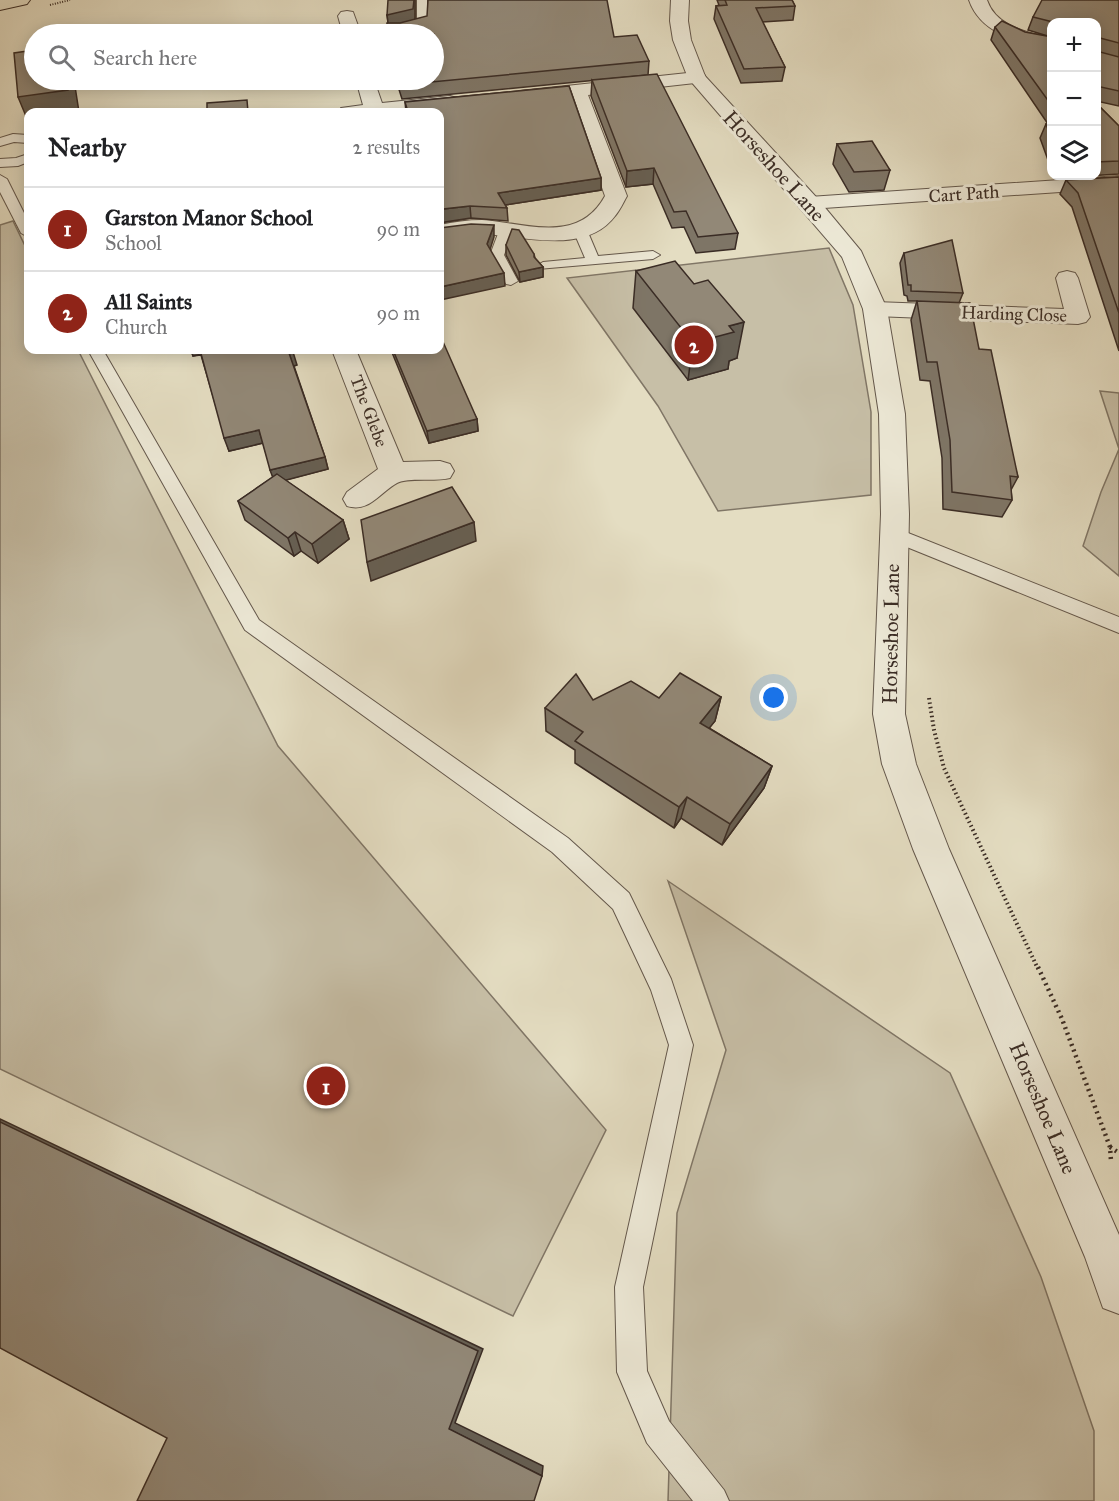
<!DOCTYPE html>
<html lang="en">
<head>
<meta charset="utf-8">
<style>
  body { margin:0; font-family:"IM FELL Great Primer",serif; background:#f2f2f2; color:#202124 }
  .controls { position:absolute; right:18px; top:18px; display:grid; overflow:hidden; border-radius:12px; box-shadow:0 3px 15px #0003 }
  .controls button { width:54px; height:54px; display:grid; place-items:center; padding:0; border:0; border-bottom:2px solid #e0e0e0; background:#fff; color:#202124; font:30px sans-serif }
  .you { position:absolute; left:774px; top:698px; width:21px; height:21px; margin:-15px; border:4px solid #fff; border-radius:50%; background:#1a73e8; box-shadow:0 0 0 9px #1a73e833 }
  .badge { display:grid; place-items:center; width:39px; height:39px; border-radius:50%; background:#8f2418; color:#fff; font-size:20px; font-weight:700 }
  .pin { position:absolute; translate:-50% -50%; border:3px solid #fff; box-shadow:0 2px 6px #0006 }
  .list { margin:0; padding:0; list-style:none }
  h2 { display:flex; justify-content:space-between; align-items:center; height:78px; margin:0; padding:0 24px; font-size:26px }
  h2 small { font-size:20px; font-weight:400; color:#757577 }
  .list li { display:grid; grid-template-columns:39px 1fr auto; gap:18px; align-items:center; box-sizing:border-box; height:84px; padding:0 24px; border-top:2px solid #e0e0e0 }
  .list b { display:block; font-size:22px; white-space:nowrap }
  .list p { margin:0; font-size:20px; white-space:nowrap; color:#757577 }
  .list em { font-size:20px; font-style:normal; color:#757577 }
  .icon { flex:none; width:33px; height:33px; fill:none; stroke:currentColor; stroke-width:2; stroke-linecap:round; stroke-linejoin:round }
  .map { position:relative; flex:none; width:1119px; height:1501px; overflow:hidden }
  .search { position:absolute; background:#fff; box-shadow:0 3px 15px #0003; left:24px; top:24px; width:420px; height:66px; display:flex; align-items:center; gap:15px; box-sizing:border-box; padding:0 21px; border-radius:33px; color:#757577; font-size:22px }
  .panel { position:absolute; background:#fff; box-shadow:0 3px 15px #0003; left:24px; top:108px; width:420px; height:246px; border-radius:12px }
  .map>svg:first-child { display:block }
  .green { fill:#c7bfa7; stroke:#807666; stroke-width:1.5 }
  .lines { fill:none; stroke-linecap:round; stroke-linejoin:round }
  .service-casing { stroke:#64584c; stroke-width:2 }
  .minor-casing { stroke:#64584c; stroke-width:2 }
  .tertiary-casing { stroke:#64584c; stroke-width:2 }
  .trunk-casing { stroke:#3a2c25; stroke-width:2 }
  .path-far2 { stroke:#3a2c25; stroke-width:2; stroke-dasharray:1 1.5; stroke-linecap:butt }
  .path-far1 { stroke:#3a2c25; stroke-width:4; stroke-dasharray:1.5 3; stroke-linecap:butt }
  .path { stroke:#3a2c25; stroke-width:4.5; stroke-dasharray:2 4; stroke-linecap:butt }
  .service { fill:#ede9d7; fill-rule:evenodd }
  .minor { fill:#ede9d7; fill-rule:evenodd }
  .tertiary { fill:#ede9d7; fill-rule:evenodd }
  .trunk { fill:#e4ddc2; fill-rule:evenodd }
  .wall { fill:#7e7566; stroke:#3a2c25; stroke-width:1.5 }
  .shaded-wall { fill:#665f53; stroke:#3a2c25; stroke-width:1.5 }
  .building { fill:#928877; stroke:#3a2c25; stroke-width:1.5 }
  .labels { text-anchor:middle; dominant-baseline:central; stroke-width:6; stroke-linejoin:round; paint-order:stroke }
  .far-street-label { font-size:18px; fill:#3a2c25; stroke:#ede9d7 }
  .street-label { font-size:21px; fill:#3a2c25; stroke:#ede9d7 }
</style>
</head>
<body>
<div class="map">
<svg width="1119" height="1501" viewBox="0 0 1119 1501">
  <rect width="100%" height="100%" fill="#e4ddc2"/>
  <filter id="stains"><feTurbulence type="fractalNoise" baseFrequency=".00333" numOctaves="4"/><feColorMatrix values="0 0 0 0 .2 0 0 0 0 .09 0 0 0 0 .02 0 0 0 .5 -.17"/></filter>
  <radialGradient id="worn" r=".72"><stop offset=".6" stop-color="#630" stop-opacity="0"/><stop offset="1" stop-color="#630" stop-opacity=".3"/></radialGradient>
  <!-- green -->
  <g class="green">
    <path d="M13,221L28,252V350H78L278,746L606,1130L513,1316L0,1069V225Z"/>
    <path d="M829,248L853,305L871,412V495L718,511L658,406L567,278Z"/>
    <path d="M1100,391L1119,393V576L1083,546L1101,492L1119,449Z"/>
    <path d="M668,881L950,1073L1041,1277L1094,1431V1501H668L677,1213L726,1050Z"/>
  </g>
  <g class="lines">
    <defs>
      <g id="service">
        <path d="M417,0H427V28L401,34H384L385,32L417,24Z"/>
        <path d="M13,134L28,135V143L14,142L0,146V138Z"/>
        <path d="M28,154V162L18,166L0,167V159L16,158Z"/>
        <path d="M0,175L7,179L28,221V237L21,233L0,192Z"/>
        <path d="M580,226L587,230L598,256L653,251L660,255L653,259L538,269L536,266L543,262L585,258L573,230Z"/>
        <path d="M506,227L513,231L504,255L518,281L511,285L506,284L490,255L499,231Z"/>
        <path d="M88,350H103L259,620L568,838L629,893L671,979L693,1045L643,1287L647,1371L669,1421L724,1490L729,1501H693L647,1443L617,1372L615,1287L669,1045L651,990L613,909L552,852L245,630Z"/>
        <path d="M893,527L1119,617V633L887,539L884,534L887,529Z"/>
      </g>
      <g id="minor">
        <path d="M969,0H987C996,27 1027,32 1052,39V50C1020,42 981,35 969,0Z"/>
        <path d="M347,11L353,12L361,34H343L338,16L341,12Z"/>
        <path d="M697,72L704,74L706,78L704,82L588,95L627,196C623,203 620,210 615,216C585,256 522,235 481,234C467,233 453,236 440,237V225C453,222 468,220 482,220C527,223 578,245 605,196L570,96L526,101L519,99L516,95L519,91Z"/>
        <path d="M356,80H374L382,103L450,96L457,98L460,102L457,106L450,108L402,112H339L341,108L363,105Z"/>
        <path d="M1119,176V188L809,209L801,208L798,203L801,198L809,197Z"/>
        <path d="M1067,271L1075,273L1078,278L1090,317L1086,322L1078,324L875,316L867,314L863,309L867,304L875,302L1064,309L1056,278L1059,273Z"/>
        <path d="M332,350H356L403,462L440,461L450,464L454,471L450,478C435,482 408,477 397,483C379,493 369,513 347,506L343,499L347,492L378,469Z"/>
      </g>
      <path id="tertiary" d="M671,0H689L688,21L691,40L705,76L817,198L861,251L887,309L905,414L909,514L905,714L916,764L949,849L1119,1235V1314L1103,1308L1085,1257L913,849L882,764L873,714L881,514L879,414L863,309L842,257L688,78L673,40L670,21Z"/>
      <path id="trunk" d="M0,0H30L27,4L0,10Z"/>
    </defs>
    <!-- service casing -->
    <use href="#service" class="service-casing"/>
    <!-- minor casing -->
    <use href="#minor" class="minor-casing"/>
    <!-- tertiary casing -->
    <use href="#tertiary" class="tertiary-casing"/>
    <!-- trunk casing -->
    <use href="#trunk" class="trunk-casing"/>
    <!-- path-far2 -->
    <path class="path-far2" d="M50,5L70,0"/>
    <!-- path-far1 -->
    <path class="path-far1" d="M929,698L934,730L944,768L1038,969"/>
    <!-- path -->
    <g class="path">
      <path d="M1038,967L1062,1019L1110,1147L1111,1161"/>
      <path d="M1110,1147L1119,1153"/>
    </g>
    <!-- service -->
    <use href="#service" class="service"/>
    <!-- minor -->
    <use href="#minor" class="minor"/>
    <!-- tertiary -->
    <use href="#tertiary" class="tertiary"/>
    <!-- trunk -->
    <use href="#trunk" class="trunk"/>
  </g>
  <!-- wall -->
  <g class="wall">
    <path d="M415,0V19L614,37L649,61L648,75L402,99L396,80H434L388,23L387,15Z"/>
    <path d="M717,0H792L795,6L793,20L762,22L785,67L782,81L741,83L714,19L716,6L719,5Z"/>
    <path d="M1119,0V106L1096,101V22H1052V171L1040,138L1046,124H1048L991,40L995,27L1051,37L1028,30L1033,17Z"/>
    <path d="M592,80L738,233L735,249L696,253L684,227L672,228L653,184L626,187L591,96Z"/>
    <path d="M569,86L601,178V190L505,205L507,208L508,221L471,218L445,222L440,224V112H406L405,102Z"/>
    <path d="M1096,103L1119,126V174L1054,178L1053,176H1096Z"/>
    <path d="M837,144L890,170L884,190L849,192L833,164Z"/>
    <path d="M1119,177V351L1072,207L1060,194L1066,180Z"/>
    <path d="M506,245L534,254L535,258L543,267V277L520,282L506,255Z"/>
    <path d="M904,253L963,293L959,303L979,349L1018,477L1011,490L1012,500L1002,517L943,509L942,458L930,381L920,380L911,320L917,301H908L907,296L904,295L900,263Z"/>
    <path d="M636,271L737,358L729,361L728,369L688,380L633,308Z"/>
    <path d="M191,350L297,365L294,366L325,457L328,469L285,480L343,520L349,539L318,563L301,551L294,556L245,520L238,501L273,477L263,443L229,451L201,355L193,356Z"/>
    <path d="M391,350H440L477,419L478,431L429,443Z"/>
    <path d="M721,697L715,721L709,728L772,766L764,788L722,845L681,818L674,828L575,763V750L546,731L545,708L659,698Z"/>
  </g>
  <!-- shaded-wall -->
  <g class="shaded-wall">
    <path d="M414,0H415V22L389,29L387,15Z"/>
    <path d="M67,80H74L79,112H28V121L18,97Z"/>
    <path d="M654,168L653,184L626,187L627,171Z"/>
    <path d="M601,178V190L498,206V193Z"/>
    <path d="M470,206L471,218L445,222L440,224V211L443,209Z"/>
    <path d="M494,225V237L488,256L487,244Z"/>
    <path d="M543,267V277L520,282L519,272Z"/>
    <path d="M504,273L505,286L440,300V287Z"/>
    <path d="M744,322L737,358L729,361L728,369L688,380L693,343L729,326Z"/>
    <path d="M191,350H200L202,354L193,356Z"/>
    <path d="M293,352L297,365L293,366L289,353Z"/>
    <path d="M477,419L478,431L429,443L427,431Z"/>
    <path d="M259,430L263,443L229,451L224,438Z"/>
    <path d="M325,457L328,469L275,483L270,470Z"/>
    <path d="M343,520L349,539L318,563L312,544Z"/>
    <path d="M474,522L476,541L371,581L367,562Z"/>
    <path d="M295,532L301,551L294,556L288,538Z"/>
    <path d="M721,697L715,721L695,746L700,723Z"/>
    <path d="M772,766L764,788L722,845L730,824Z"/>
    <path d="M687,797L681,818L674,828L679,807Z"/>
    <path d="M0,1119L483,1349L455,1423L543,1466L542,1476L449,1429L0,1122Z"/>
  </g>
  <!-- building -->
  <g class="building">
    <path d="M388,0H414L413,9L387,15Z"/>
    <path d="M428,0H607L614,37L637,35L649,61L400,85L399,80H434V34H386L387,23H400L427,16Z"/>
    <path d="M725,0H792L795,6L756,8L785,67L744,69L716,6L727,5Z"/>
    <path d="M1042,0H1119V43L1100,38V52L1119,57V91L1096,86V22H1053L1033,17Z"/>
    <path d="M1002,21L1025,32L1052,37V106L995,27Z"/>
    <path d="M34,50V80H67L68,90L18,97L14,53Z"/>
    <path d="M657,74L738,233L698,237L686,211L674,212L654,168L627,171L592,80Z"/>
    <path d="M569,86L601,178L498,193L507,208L470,206L443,209L440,211V112H408L405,102Z"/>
    <path d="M247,100L248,112H207V103Z"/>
    <path d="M1096,103L1119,126V161L1096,162Z"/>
    <path d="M1052,123V140L1046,124Z"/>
    <path d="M872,141L890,170L854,172L837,144Z"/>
    <path d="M1119,177V313L1078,193L1066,180Z"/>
    <path d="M471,224L494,225L487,244L504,273L440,287V228Z"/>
    <path d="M512,229L519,230L534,254V257L543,267L519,272L506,245Z"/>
    <path d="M952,240L963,293L911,291V285H908L904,253Z"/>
    <path d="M675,261L694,284L708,280L744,322L729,326L734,332L693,343L636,271Z"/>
    <path d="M917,301L970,303L979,349L991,350L1018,477L1010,476L1012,500L952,492L950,440L937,362H927Z"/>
    <path d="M440,335L477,419L427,431L393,350H440Z"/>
    <path d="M200,350H292L293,352L289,353L325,457L270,470L259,430L224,438Z"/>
    <path d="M277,474L343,520L312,544L295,532L288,538L238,501Z"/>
    <path d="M452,487L474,522L367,562L361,520Z"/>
    <path d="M680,673L721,697L700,723L772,766L730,824L687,797L679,807L575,741L583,732L545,708L576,674L593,700L631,681L659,698Z"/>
    <path d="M0,1122L478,1351L449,1429L542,1476L534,1501H137L167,1438L0,1348Z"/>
  </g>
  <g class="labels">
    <!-- far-street labels -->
    <g class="far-street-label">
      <text transform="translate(964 194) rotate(-4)">Cart Path</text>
      <text transform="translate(1014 314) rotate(2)">Harding Close</text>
      <text transform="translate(369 411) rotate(69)">The Glebe</text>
    </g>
    <!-- street labels -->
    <g class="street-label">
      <text transform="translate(774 166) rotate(48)">Horseshoe Lane</text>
      <text transform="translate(891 634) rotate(-89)">Horseshoe Lane</text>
      <text transform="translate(1043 1108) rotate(67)">Horseshoe Lane</text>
    </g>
  </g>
  <rect width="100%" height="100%" filter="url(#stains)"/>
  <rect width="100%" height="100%" fill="url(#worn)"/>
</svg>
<div class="controls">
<button>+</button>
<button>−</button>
<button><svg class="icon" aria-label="layers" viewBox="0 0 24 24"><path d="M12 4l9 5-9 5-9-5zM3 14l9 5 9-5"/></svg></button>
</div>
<div class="you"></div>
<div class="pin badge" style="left:326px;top:1086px">1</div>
<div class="pin badge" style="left:694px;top:345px">2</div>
<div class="search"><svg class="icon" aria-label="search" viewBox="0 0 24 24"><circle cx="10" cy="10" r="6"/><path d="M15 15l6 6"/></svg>Search here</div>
<section class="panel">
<h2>Nearby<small>2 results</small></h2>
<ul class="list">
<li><span class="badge">1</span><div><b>Garston Manor School</b><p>School</p></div><em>90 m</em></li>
<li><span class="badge">2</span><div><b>All Saints</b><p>Church</p></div><em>90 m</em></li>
</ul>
</section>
</div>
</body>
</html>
